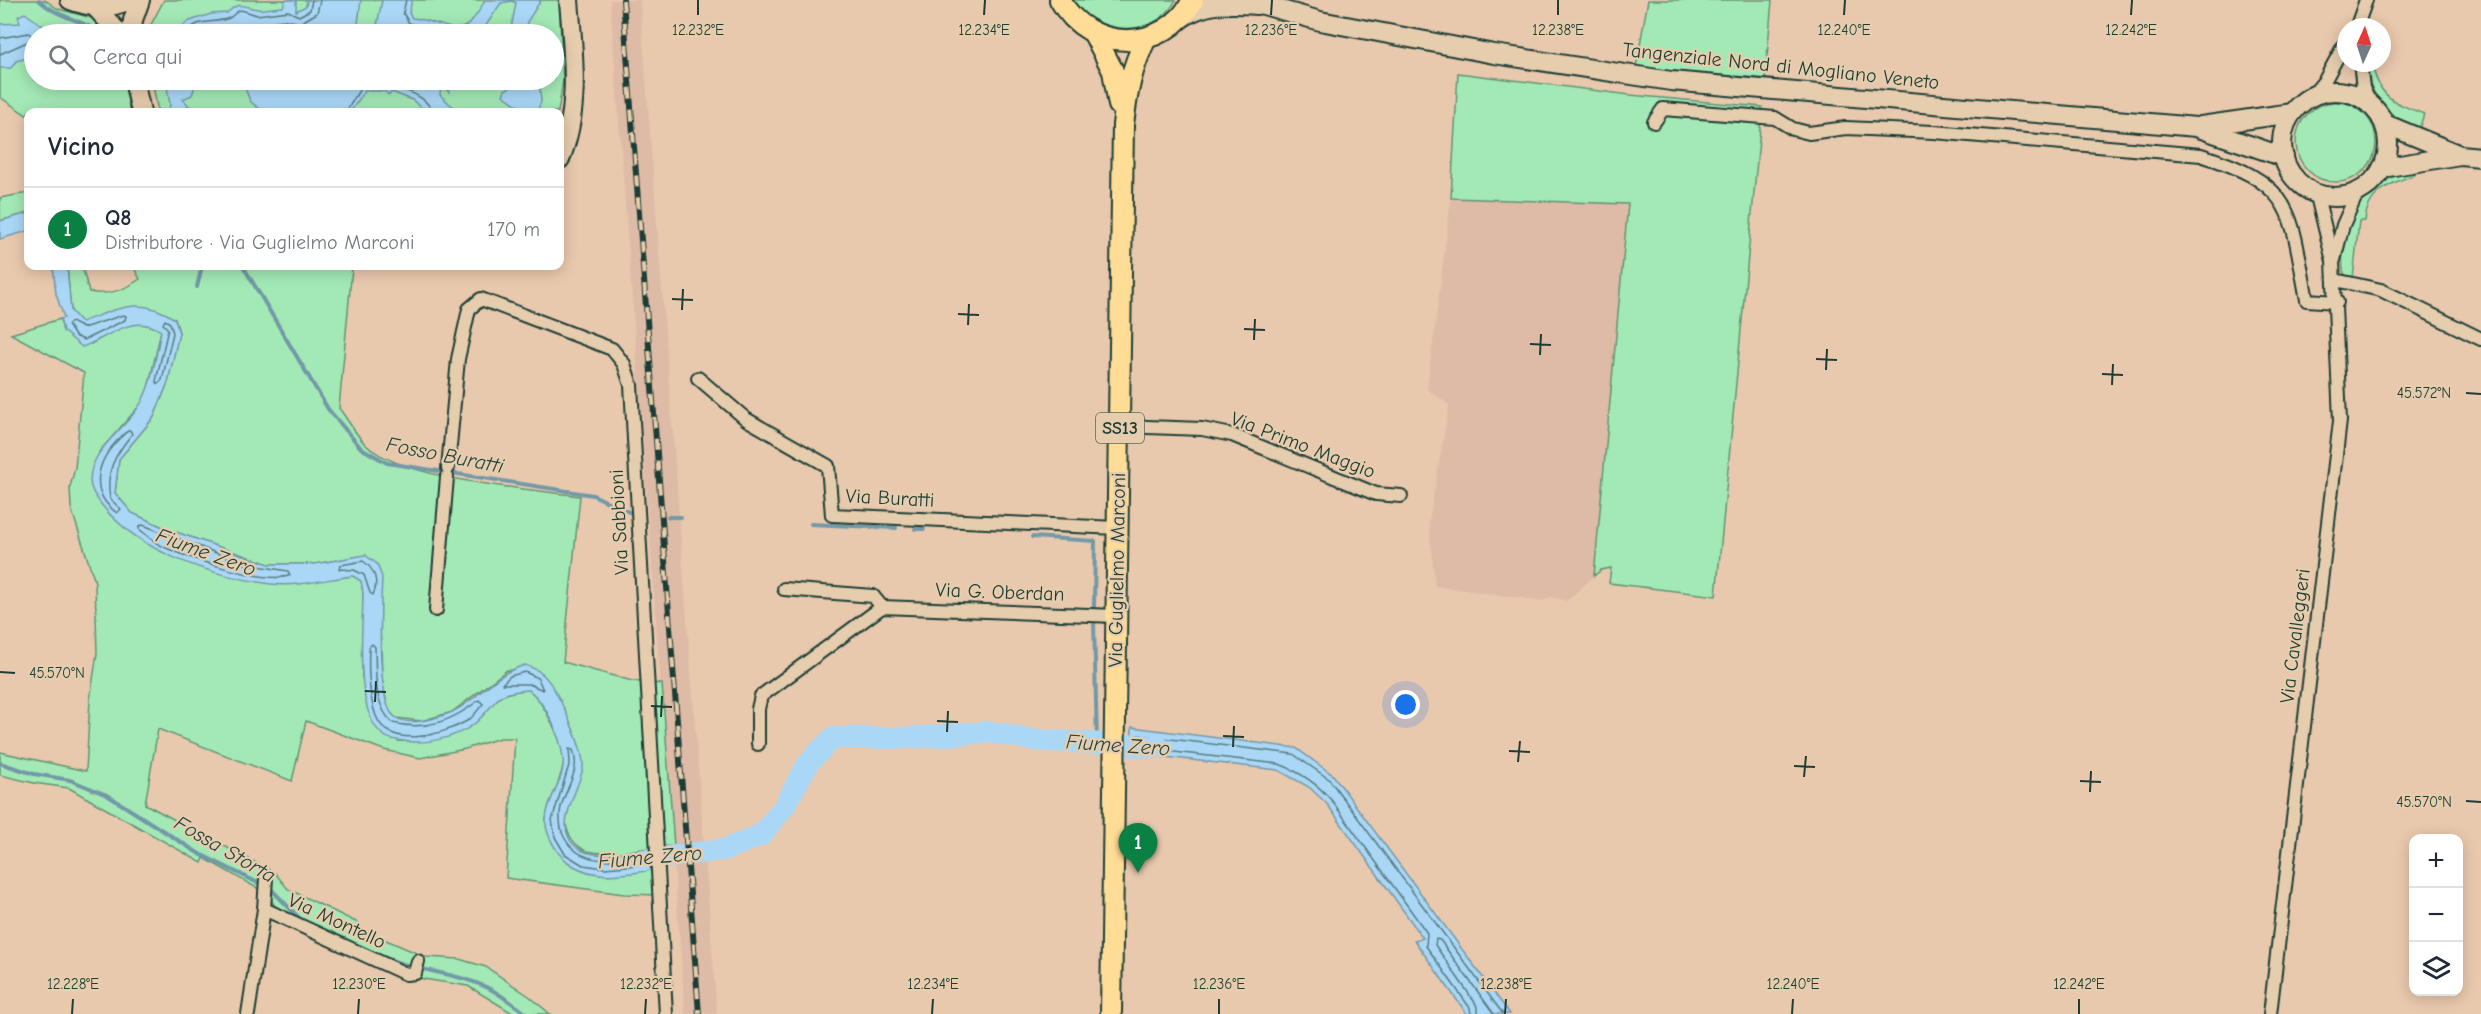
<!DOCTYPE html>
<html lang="it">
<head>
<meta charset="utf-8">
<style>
  body { margin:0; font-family:"Comic Neue",sans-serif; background:#f2f2f3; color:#1f2937 }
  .controls { position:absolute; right:18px; bottom:18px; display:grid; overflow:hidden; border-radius:12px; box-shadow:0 3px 15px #0003 }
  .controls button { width:54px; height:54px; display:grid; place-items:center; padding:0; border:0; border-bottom:2px solid #e0e1e3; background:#fff; color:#1f2937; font:30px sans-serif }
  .compass { position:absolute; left:2337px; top:18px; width:54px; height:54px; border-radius:50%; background:#fff; box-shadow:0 3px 15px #0003; rotate:3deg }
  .you { position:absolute; left:1406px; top:705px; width:21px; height:21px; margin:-15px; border:4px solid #fff; border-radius:50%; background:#1a73e8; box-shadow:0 0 0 9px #1a73e833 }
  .badge { display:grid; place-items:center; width:39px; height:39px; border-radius:50%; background:#0b8043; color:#fff; font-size:20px; font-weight:700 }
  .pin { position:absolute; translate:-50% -50px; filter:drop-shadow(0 2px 3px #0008) }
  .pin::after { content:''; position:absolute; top:32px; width:21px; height:18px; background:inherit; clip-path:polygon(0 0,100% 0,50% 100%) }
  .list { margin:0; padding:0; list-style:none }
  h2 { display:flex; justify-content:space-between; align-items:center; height:78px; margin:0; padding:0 24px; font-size:26px }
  h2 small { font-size:20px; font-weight:400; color:#747a83 }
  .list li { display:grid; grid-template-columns:39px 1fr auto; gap:18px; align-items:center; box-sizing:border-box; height:84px; padding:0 24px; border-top:2px solid #e0e1e3 }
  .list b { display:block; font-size:22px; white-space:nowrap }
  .list p { margin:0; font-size:20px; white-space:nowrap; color:#747a83 }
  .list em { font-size:20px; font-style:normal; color:#747a83 }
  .icon { flex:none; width:33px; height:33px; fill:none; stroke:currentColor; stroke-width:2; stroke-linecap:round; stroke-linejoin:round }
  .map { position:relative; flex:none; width:2481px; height:1014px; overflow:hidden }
  .search { position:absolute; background:#fff; box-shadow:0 3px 15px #0003; left:24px; top:24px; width:540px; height:66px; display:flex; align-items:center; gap:15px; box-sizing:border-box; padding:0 21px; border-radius:33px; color:#747a83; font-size:22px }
  .panel { position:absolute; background:#fff; box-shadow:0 3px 15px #0003; left:24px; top:108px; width:540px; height:162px; border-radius:12px }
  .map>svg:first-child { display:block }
  .built { fill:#debba6 }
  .green { fill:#a3e9b5; stroke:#619374; stroke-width:1.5 }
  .water { fill:#aad7f6; stroke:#7299a8; stroke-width:1.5 }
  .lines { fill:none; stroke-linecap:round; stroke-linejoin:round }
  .shore { stroke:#577b82; stroke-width:1.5 }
  .stream { stroke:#7299a8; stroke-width:4 }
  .river { stroke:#aad7f6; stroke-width:22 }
  .street-casing { stroke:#1f3d34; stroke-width:16 }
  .secondary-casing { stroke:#1f3d34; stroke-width:22 }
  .primary-casing { stroke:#1f3d34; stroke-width:24 }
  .street { stroke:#e6cdae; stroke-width:12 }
  .secondary { stroke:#e6cdae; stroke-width:18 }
  .primary { stroke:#ffdd96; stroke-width:20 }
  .rail-casing { stroke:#1f3d34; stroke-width:6 }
  .rail { stroke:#e6cdae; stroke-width:4; stroke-dasharray:11; stroke-linecap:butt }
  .ticks { fill:none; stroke:#1f3d34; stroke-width:2 }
  .labels { text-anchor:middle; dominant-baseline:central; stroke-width:4.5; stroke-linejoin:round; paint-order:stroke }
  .shield { fill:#e6cdae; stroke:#5b6859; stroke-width:1.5 }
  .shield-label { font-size:18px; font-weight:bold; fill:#1f3d34 }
  .street-label { font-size:20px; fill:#1f3d34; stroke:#e6cdae }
  .water-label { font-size:21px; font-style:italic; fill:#26453e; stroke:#e6cdae }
  .ticks-label { font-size:15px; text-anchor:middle; fill:#1f3d34; stroke:#e6cdae; stroke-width:4.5; stroke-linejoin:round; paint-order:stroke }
</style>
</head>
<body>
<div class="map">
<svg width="2481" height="1014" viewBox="0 0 2481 1014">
  <rect width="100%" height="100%" fill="#e9c9ae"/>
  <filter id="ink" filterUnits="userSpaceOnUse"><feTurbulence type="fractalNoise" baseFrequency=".0167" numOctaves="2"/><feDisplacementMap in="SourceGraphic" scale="12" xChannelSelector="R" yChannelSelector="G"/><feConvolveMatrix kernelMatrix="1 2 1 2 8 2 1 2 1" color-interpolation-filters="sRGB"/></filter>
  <g filter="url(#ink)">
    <!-- built -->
    <g class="built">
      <path d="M610,0H640L717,1014H685Z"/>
      <path d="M1451,198L1628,204L1594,576L1567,601L1551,597L1543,601L1435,586L1429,522L1449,405L1427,389Z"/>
    </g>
    <!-- green -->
    <g class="green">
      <path d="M0,0H45L58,9L92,18L112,32L34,34V80H124L130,112H28V116L0,97Z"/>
      <path d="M164,0H559L563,80L558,112H158L152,80H554V34H146Z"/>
      <path d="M1070,0H1176C1153,42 1095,33 1070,0Z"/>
      <path d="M1648,0H1772L1765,81L1636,67Z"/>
      <path d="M2366,63H2372C2378,97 2394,103 2424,114L2418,132C2391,117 2367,96 2366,63Z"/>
      <path d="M1458,73L1630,95L1762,107L1716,596L1609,583L1611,568L1601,570L1594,576L1628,204L1451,198Z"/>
      <circle cx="2336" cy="142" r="40"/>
      <path d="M2413,171L2414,175C2390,183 2367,193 2365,221H2359L2353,279L2347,278C2335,265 2350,212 2361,199C2375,184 2394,175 2413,171Z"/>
      <path d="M28,193V213L0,221V198Z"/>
      <path d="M67,266H82L89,292C107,296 125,290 140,279L133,266H344L352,268L339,408C348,420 356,435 366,445C403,480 529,489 580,496L563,662L632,681L662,684L674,846C645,845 616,858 587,851C582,850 580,847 576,844C549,818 586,785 581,757C576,727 558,698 542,673L507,670L452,712L421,721L396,718L388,710L382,679L381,642L366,555L315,564H269L167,529L132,513L115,493L119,459L154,417L168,382L179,332L175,319L123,308L81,323L71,311Z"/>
      <path d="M60,319L63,331L91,344C113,332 137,314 161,331L148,389L141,404L99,452L110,515L274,584L353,576L361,580L363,593L362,678L398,741C425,742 449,739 472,725C477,722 481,716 485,711C498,695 508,691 529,690C543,701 564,743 564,761C563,774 549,804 546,820L605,875L659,868L661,895L624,894L506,878L515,738H500L465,749L420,758L384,750L306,721L292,781L158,729L145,804L275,873L288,889L360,924V929L426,957L459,959L486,967L529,996L550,1014H514L468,986L411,977L278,910L266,893L204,858L202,863L69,788L34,783L0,775V752L86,771L90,700L97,653L95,582L71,508L70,487L75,468L84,373L11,334Z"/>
    </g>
    <!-- water -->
    <g class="water">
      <path d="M285,0H296V11L306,6L307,0H361L357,31L369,33L376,31L382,0H412L409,13L412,18C451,22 461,48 485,0H541L527,22L526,34H510L516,3L512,1L501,3L483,30L484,34H337L333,31C310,42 263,29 235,31L231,34H175L187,22L211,14L227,13C241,0 242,7 258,9C266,10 276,7 283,7Z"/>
      <path d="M25,13L47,29L46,34H34V57L28,56L24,59L16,61L11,68H0V24L20,23L18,16Z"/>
      <path d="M166,80H190L189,82L197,80L192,95L183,99L194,112H168L170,105Z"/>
      <path d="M242,80H312L325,83L327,80H414L432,88L438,83L447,81L449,92L441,86L440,95L459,112H427L412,100L392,92L389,95L384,91H365L350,112H263L250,101Z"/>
      <path d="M523,80H539L541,102L537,112H521L517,105L503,95L505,90Z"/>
      <path d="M28,213V231L0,239V221Z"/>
      <path d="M53,266H67L71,311L81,322C119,309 138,295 175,319L179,333L168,382L154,417L119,459L115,493L132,513L167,529L269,564H315L365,555L377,564L382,577C381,602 375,703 395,717C409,727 437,718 452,712C480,699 491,675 525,665C530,667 537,669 541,673C556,684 585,750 583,768C579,792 547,833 583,851C605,861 650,846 674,846L676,865C635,873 579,889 554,846C550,839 545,828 546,820C546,799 566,779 563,758C560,736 547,704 529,690C491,692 499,703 474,724C459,736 432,743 413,742C404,741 390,741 383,735C353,712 363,627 363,593L361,581L353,576C328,579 297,587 271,584C212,576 139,553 101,504C96,497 90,490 90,480C91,446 128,429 142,401C153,380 156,354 161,331C133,312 108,338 82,347L63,331L60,319L64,318L56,294Z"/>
      <path d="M1132,727L1296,748L1333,775L1510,1014H1467L1414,940L1423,938L1327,804L1309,787L1278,770L1131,753Z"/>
    </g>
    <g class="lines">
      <!-- shore -->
      <g class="shore">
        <path d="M406,0L403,13L409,23L444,34H458"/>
        <path d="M185,34C199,16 213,25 229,18C234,16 235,11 241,10L257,15L288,11L299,16L310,10L312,0"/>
        <path d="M277,34L275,21L286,20L300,23L317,13L320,0"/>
        <path d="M0,38L29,33L34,39L0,54"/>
        <path d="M346,112L361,87C378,81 429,91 431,112"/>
        <path d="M123,315L126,316L125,320L84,340L75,336L68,325L71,322L83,328Z"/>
        <path d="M165,320L170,323L173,333L162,380L158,384L156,381L168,329L163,324Z"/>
        <path d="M130,430L132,434C115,455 105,471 110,499L121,509L117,513C90,494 95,465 116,442C121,437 125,432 130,430Z"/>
        <path d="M143,525L245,564L288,571L290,575C269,586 180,556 158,544C152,540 145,534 139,529V526Z"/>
        <path d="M363,561C375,569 379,582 373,595L370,593L364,575L354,570L339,569L341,565Z"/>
        <path d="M372,644L375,647C376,672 373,706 393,723C426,731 453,721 479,700L483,704C478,709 474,717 467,721C444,734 390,751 376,716C368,694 368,669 369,647Z"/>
        <path d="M525,672L538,678L543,690L529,684H502L510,676Z"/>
        <path d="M650,855C620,861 578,868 563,835C560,827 559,816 561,807C566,787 581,771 573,750L569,749L570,762L552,820L555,837L565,854L583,865L605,868L650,864"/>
        <path d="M1471,1014L1470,1008L1426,946L1427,933L1332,801C1317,783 1300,772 1279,764L1139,748L1138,735L1293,754L1329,779L1503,1014"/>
        <path d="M1479,1014L1476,1004L1435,945L1436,939L1440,940L1494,1014"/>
      </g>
      <!-- stream -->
      <g class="stream">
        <path d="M39,0C58,18 83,20 104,34"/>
        <path d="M243,266L328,409L361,448L387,463L593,495L631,513"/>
        <path d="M197,287L202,266"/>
        <path d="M668,517H681"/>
        <path d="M811,524L896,528"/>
        <path d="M915,529H924"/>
        <path d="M1032,537L1095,541L1094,606"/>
        <path d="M1094,622L1097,742"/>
        <path d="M0,763L34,774L70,780L107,795L198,853L272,890L303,922"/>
        <path d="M386,958C420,972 460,973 492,990C504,997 516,1006 527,1014"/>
      </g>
      <!-- river -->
      <path class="river" d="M644,860L727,849L761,835L783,808L809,762L833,738H907L989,732L1034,740L1160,747"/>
      <defs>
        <g id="street">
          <path d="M2358,23L2366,0"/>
          <path d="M2360,63L2363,88L2370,103"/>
          <path d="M2311,97L2325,80L2346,41"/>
          <path d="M1654,122L1663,109L1775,118L1793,129L1809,133L1846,128L1934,132L2201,155C2296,185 2290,211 2307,300L2337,302"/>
          <path d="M2334,260L2343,225L2358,191"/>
          <path d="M2335,280L2381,290L2481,339"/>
          <path d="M698,378L746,419L828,466L832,515L1117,528"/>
          <path d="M1120,426L1202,429L1232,435L1376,494L1401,496"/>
          <path d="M448,468L458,359L469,309L481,299L612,349L624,364L631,385L666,1014"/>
          <path d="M784,589L873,596L882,607"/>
          <path d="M436,610L447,477"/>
          <path d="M758,744V709L761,696L882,607L1116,616"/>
          <path d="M264,909L266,878"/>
          <path d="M248,1014L264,909L406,974L415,973L418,961"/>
          <path d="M2270,1014L2340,421L2333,261L2316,192"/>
        </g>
        <g id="secondary">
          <path d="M70,0C90,8 110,9 130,0"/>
          <path d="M1246,0L1320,21L1494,54L1671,81L2196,127L2284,157"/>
          <path d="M95,7L120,34"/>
          <path d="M1180,19C1204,2 1228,3 1257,5"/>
          <path d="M132,34L133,20L140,0"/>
          <path d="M134,80L141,112"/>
          <circle cx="2335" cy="144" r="53"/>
          <path d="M2385,124L2460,155"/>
          <path d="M2201,126L2292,113"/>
          <path d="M560,159C581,109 573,53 569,0"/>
          <path d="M2382,168L2460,155L2481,157"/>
        </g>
        <g id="primary">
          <path d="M1060,0C1089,53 1164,54 1193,0"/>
          <path d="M1094,34L1113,71L1119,105"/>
          <path d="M1111,1014L1123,125C1127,91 1131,70 1146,38"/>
        </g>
      </defs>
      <!-- street casing -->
      <use href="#street" class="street-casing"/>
      <!-- secondary casing -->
      <use href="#secondary" class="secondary-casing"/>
      <!-- primary casing -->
      <use href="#primary" class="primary-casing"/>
      <!-- street -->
      <use href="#street" class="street"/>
      <!-- secondary -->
      <use href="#secondary" class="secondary"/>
      <!-- primary -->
      <use href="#primary" class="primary"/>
      <defs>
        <path id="rail" d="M623,0L699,1014"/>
      </defs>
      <!-- rail casing -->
      <use href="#rail" class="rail-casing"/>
      <!-- rail -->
      <use href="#rail" class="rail"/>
    </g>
  </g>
  <!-- ticks -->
  <path class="ticks" d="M698,15V0M984,15L985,0M1271,15L1272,0M1558,15V0M1844,15L1845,0M2131,15L2132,0M672,299L693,300M682,310L683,289M958,314L979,315M968,325L969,304M1244,329L1265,330M1254,340L1255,319M1530,344L1551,345M1540,355L1541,334M1816,359L1837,360M1826,370L1827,349M2102,374L2123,375M2112,385L2113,364M2466,393L2481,394M0,672L15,673M365,691L386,692M375,702L376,681M651,706L672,707M661,717L662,696M937,721L958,722M947,732L948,711M1223,736L1244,737M1233,747L1234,726M1509,751L1530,752M1518,762L1520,741M1794,766L1815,767M1804,777L1806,756M2080,781L2101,782M2090,792L2091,771M2466,801L2481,802M72,1014L73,999M358,1014L359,999M645,1014L646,999M932,1014L933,999M1219,1014V999M1505,1014L1506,999M1792,1014L1793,999M2079,1014V999"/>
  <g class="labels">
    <!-- shield labels -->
    <rect class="shield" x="1096" y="413" width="48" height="30" rx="4.5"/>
    <g class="shield-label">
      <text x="1120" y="428">SS13</text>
    </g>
    <!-- street labels -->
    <g class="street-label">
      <text transform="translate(1781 66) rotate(6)">Tangenziale Nord di Mogliano Veneto</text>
      <text transform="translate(1303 445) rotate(21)">Via Primo Maggio</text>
      <text transform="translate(890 498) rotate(3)">Via Buratti</text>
      <text transform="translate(619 522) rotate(-93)">Via Sabbioni</text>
      <text transform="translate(1117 570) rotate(-89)">Via Guglielmo Marconi</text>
      <text transform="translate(1000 592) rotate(2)">Via G. Oberdan</text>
      <text transform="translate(2295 636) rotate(-83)">Via Cavalleggeri</text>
      <text transform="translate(337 921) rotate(25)">Via Montello</text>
    </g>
    <!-- water labels -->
    <g class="water-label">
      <text transform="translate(445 455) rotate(11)">Fosso Buratti</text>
      <text transform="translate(206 552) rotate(20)">Fiume Zero</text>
      <text transform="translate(1118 745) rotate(4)">Fiume Zero</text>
      <text transform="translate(225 849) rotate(30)">Fossa Storta</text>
      <text transform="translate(650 857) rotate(-5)">Fiume Zero</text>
    </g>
  </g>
  <g class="ticks-label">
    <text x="698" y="35">12.232°E</text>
    <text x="984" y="35">12.234°E</text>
    <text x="1271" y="35">12.236°E</text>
    <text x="1558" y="35">12.238°E</text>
    <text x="1844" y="35">12.240°E</text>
    <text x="2131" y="35">12.242°E</text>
    <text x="2424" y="398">45.572°N</text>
    <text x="57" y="678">45.570°N</text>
    <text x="2424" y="807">45.570°N</text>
    <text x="73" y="989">12.228°E</text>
    <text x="359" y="989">12.230°E</text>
    <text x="646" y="989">12.232°E</text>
    <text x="933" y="989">12.234°E</text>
    <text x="1219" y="989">12.236°E</text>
    <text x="1506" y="989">12.238°E</text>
    <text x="1793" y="989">12.240°E</text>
    <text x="2079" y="989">12.242°E</text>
  </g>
</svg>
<div class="controls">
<button>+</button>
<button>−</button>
<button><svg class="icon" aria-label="layers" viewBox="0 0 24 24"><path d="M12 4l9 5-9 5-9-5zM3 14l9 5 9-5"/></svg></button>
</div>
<svg class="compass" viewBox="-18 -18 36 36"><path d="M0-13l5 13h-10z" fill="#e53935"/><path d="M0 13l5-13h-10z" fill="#747a83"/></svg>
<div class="you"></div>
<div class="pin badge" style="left:1138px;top:873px">1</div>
<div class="search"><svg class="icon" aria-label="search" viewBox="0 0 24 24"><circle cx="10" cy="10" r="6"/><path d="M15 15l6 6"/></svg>Cerca qui</div>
<section class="panel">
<h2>Vicino<small></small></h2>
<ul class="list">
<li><span class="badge">1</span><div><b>Q8</b><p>Distributore · Via Guglielmo Marconi</p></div><em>170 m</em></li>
</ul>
</section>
</div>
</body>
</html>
